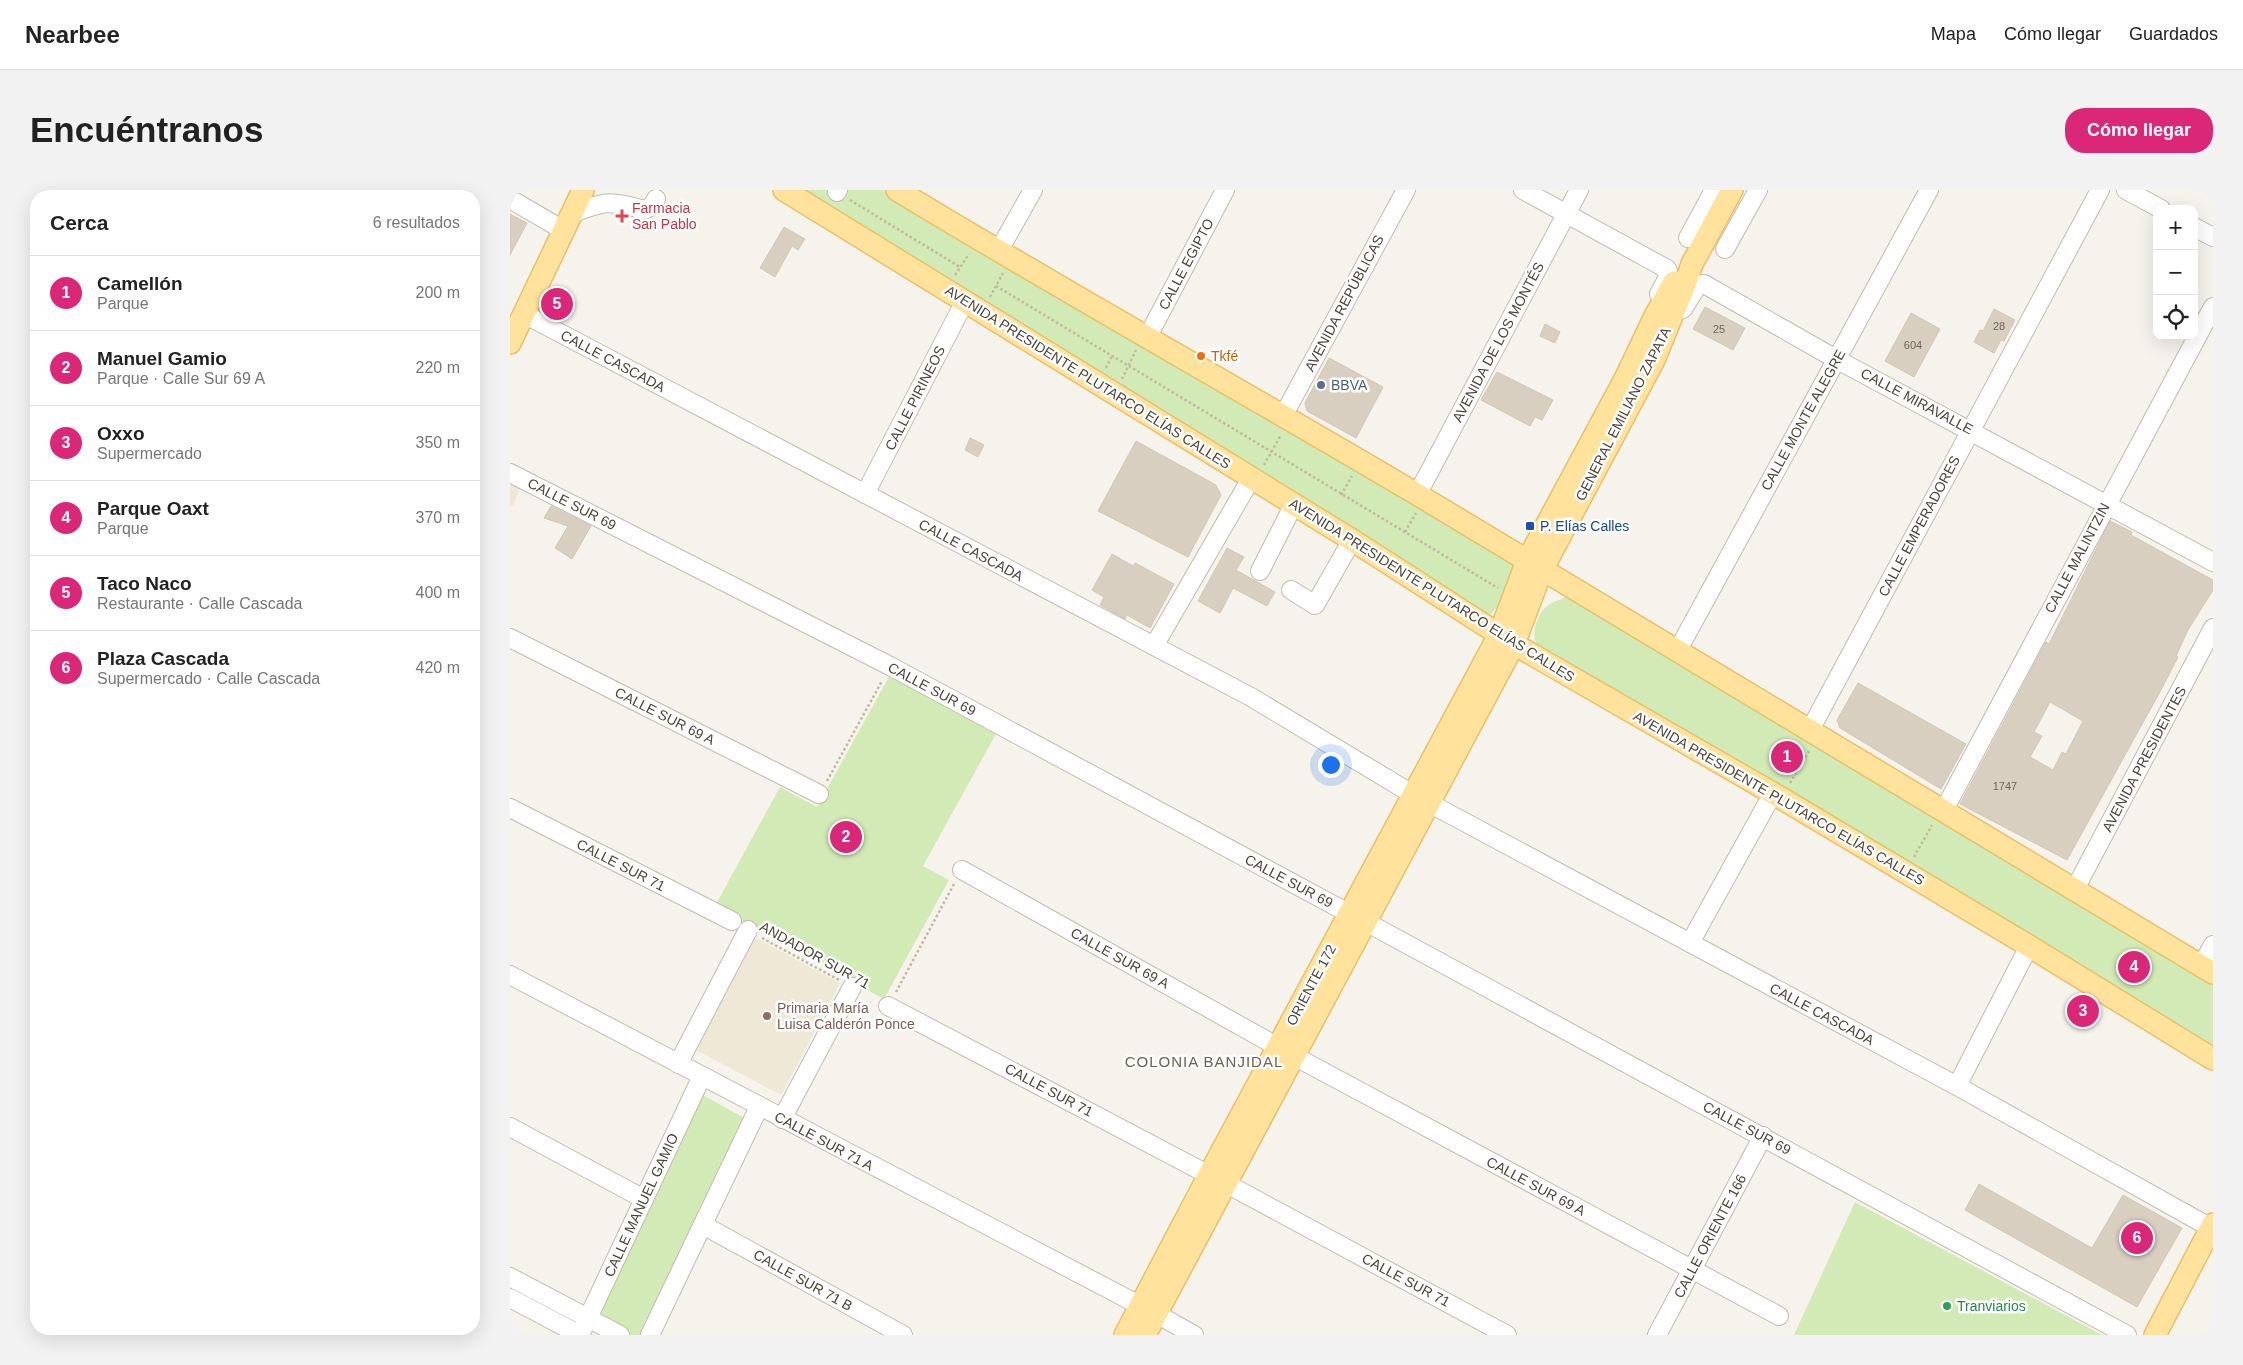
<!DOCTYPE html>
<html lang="es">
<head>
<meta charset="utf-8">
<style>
  body { margin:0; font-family:Arial,sans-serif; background:#f2f2f2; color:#222 }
  .controls { position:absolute; right:15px; top:15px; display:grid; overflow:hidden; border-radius:10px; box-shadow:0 5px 20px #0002 }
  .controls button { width:45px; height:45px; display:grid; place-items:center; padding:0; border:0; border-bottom:1px solid #e0e0e0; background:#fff; color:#222; font:25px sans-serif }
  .you { position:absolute; left:820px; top:574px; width:18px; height:18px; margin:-12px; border:4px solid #fff; border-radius:50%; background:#1a73e8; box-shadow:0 0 0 8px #1a73e833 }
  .badge { display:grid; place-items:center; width:32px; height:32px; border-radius:50%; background:#db2777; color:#fff; font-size:16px; font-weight:700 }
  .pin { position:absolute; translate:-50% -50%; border:2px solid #fff; box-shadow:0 1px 5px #0006 }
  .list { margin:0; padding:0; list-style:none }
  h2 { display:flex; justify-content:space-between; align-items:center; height:65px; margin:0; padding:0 20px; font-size:21px }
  h2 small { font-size:16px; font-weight:400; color:#767676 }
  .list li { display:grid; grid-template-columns:32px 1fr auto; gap:15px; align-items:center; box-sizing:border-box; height:75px; padding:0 20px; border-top:1px solid #e0e0e0 }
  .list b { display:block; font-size:19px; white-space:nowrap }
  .list p { margin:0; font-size:16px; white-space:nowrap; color:#767676 }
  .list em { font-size:16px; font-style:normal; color:#767676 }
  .icon { flex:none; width:28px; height:28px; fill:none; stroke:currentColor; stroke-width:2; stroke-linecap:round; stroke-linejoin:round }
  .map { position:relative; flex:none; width:1703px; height:1145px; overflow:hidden; border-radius:20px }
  header { display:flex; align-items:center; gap:30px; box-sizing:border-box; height:70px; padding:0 25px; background:#fff; border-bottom:1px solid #e0e0e0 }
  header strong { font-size:24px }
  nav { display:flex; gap:28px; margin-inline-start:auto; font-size:18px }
  .intro { display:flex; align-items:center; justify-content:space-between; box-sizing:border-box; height:120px; padding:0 30px }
  h1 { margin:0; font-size:35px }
  .button { padding:12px 22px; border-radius:20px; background:#db2777; color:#fff; font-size:18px; font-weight:700 }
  main { display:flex; gap:30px; padding:0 30px }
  aside { flex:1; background:#fff; border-radius:20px; box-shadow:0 5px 20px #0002 }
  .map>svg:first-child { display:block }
  .education { fill:#efe8d6 }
  .green { fill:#d2eab5 }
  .building { fill:#d8cfc1; stroke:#d3c7b4; fill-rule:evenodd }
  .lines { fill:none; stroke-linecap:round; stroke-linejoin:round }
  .minor-casing { stroke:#c2bbae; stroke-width:20 }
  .major-casing { stroke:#e6c16a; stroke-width:24 }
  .path { stroke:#c4b79f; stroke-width:2.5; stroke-dasharray:2.5 2.5; stroke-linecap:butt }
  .minor { stroke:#fff; stroke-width:18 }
  .major { stroke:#ffe39c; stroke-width:21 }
  .health-dot { fill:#e0444e; stroke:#fff; stroke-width:2 }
  .food-dot { fill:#e8710a; stroke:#fff; stroke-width:2 }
  .service-dot { fill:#5c6f8a; stroke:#fff; stroke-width:2 }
  .transit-dot { fill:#1a4fb4; stroke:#fff; stroke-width:2 }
  .education-dot { fill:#8d6e63; stroke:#fff; stroke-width:2 }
  .leisure-dot { fill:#2e9e5b; stroke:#fff; stroke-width:2 }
  .labels { text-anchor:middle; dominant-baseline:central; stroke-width:5; stroke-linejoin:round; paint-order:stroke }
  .number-label { font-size:11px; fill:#6e675b }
  .health-label { font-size:14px; fill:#be3a42; stroke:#fff; text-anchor:start }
  .street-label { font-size:14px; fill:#4b4439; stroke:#fff }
  .food-label { font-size:14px; fill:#c56008; stroke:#fff; text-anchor:start }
  .service-label { font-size:14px; fill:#4e5e75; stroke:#fff; text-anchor:start }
  .transit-label { font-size:14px; fill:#164399; stroke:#fff; text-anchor:start }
  .education-label { font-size:14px; fill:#785e54; stroke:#fff; text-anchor:start }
  .leisure-label { font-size:14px; fill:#27864d; stroke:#fff; text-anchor:start }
  .neighbourhood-label { font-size:15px; letter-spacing:1px; fill:#6e6250; stroke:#fff }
</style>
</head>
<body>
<header>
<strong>Nearbee</strong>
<nav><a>Mapa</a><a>Cómo llegar</a><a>Guardados</a></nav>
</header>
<div class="intro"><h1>Encuéntranos</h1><a class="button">Cómo llegar</a></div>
<main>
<aside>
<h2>Cerca<small>6 resultados</small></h2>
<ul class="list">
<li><span class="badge">1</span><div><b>Camellón</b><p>Parque</p></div><em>200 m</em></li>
<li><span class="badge">2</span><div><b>Manuel Gamio</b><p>Parque · Calle Sur 69 A</p></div><em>220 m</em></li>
<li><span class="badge">3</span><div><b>Oxxo</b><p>Supermercado</p></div><em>350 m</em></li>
<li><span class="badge">4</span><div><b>Parque Oaxt</b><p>Parque</p></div><em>370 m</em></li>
<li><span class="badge">5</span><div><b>Taco Naco</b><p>Restaurante · Calle Cascada</p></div><em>400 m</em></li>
<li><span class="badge">6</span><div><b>Plaza Cascada</b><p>Supermercado · Calle Cascada</p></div><em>420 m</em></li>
</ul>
</aside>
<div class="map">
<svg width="1703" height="1145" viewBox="0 0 1703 1145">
  <rect width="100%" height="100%" fill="#f6f3ec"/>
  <!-- education -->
  <g class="education">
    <path d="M0,292L10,298L3,316L0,317Z"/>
    <path d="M244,747L330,793L271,905L184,859Z"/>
  </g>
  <!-- green -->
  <g class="green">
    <path d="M283,0H373L1003,366C1008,386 994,410 981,424L969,422Z"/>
    <path d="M1060,404L1703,788V859L1026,453C1021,443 1028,424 1036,417C1042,411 1053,410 1060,404Z"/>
    <path d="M380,485L486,544L413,676L439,690L374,809L205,716L270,597L307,617Z"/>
    <path d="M191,904L236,929L134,1145H121L86,1126Z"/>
    <path d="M1345,1012L1592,1145H1284Z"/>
  </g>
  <!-- building -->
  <g class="building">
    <path d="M0,24L17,33L0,65Z"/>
    <path d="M274,37L295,49L288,60L282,56L265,87L250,78Z"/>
    <path d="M1195,117L1235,138L1223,160L1183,139Z"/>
    <path d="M1484,119L1505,130L1494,151L1491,150L1484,163L1464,152L1470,140L1473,141Z"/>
    <path d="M1401,123L1430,139L1404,187L1375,171Z"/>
    <path d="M1035,134L1050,142L1045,153L1030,146Z"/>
    <path d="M819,168L873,197L846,248L797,221L795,213Z"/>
    <path d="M987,182L1043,210L1032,230L1025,227L1020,236L971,210Z"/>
    <path d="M460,248L474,255L468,267L455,260Z"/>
    <path d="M626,251L706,295L711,305L678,367L588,321Z"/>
    <path d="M41,316L81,336L62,369L45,358L58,336L34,328Z"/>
    <path d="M1600,331L1622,342L1621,345L1703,390V400L1678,440L1666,466L1668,467L1651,500L1557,670L1450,614L1536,452L1539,454ZM1540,512L1573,531L1556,564L1552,562L1543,580L1520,567L1532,546L1524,542Z"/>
    <path d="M717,358L734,367L726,380L765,402L757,416L723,398L710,423L688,411Z"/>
    <path d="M602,364L623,376L625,373L664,394L640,438L617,425L615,429L590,415L594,407L582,400Z"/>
    <path d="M1348,493L1456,554L1431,599L1330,538L1327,530Z"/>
    <path d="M1469,994L1582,1058L1613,1005L1672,1038L1627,1117L1455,1020Z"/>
  </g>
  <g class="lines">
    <defs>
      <g id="minor">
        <path d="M1013,0L1157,79L1158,81L1157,89L1149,104"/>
        <path d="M1616,0L1651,19"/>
        <path d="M327,2L328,0"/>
        <path d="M0,9L53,40"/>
        <path d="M61,24C94,11 100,10 134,20L142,16L146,9"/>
        <path d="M1684,37L1703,47"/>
        <path d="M1178,48L1204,0"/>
        <path d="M1215,59L1248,0"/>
        <path d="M488,62L523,0"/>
        <path d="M1173,119L1188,95L1194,94L1326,169L1703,372"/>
        <path d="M14,124L741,507L904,605"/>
        <path d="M637,148L715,0"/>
        <path d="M773,226L896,0"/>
        <path d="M0,283L380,476L840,724"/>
        <path d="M355,304L455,111"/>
        <path d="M907,305L1069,0"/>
        <path d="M750,381L784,314"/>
        <path d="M781,400L805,415L842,350"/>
        <path d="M0,448L309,604"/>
        <path d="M644,456L742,287"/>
        <path d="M1168,460L1419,0"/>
        <path d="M1300,540L1590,0"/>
        <path d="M919,613L1447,896L1703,1039"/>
        <path d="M0,618L222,731"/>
        <path d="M1434,620L1703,117"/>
        <path d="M452,680L768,857"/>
        <path d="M1565,699L1703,438"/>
        <path d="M856,732L1617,1145"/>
        <path d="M1180,753L1263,603"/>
        <path d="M1691,776L1703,755"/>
        <path d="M0,785L629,1115"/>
        <path d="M378,816L699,985"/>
        <path d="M784,866L1269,1126"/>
        <path d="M168,874L238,740"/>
        <path d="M1447,896L1519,756"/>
        <path d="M272,929L342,797"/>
        <path d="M0,937L134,1009"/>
        <path d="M715,993L997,1145"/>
        <path d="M193,1035L393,1145"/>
        <path d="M0,1087L110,1145"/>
        <path d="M0,1108L70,1145"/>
        <path d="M645,1123L684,1145"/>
        <path d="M70,1145L192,886"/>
        <path d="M140,1145L249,917"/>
        <path d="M1147,1145L1253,946"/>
      </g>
      <g id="major">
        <path d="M274,0L842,350L1004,454L1271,608L1519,756L1703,869"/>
        <path d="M387,0C558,104 733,201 905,303C1172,462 1436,624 1703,783"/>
        <path d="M0,153L73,0"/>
        <path d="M615,1145L699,985L989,445L1017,371L1115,189L1145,126L1164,92"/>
        <path d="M635,1145L1004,454L1032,380L1144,170L1174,97L1182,74L1222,0"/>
        <path d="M1645,1145L1703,1034"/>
      </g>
    </defs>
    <!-- minor casing -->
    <use href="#minor" class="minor-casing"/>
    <!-- major casing -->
    <use href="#major" class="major-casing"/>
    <!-- path -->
    <g class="path">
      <path d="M340,10L450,77"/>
      <path d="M445,85L459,64"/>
      <path d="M486,96L988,398"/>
      <path d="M480,107L493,83"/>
      <path d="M596,178L602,166"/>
      <path d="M612,189L626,160"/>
      <path d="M754,275L771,245"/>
      <path d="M831,305L842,286"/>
      <path d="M895,342L906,323"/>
      <path d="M317,591L372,491"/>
      <path d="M1280,593L1299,561"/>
      <path d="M1404,667L1422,635"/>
      <path d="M252,748L329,790"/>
      <path d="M386,802L444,694"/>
    </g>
    <!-- minor -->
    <use href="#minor" class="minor"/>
    <!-- major -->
    <use href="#major" class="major"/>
  </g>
  <!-- markers -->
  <path class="health-dot" d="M109.5 18.5h5v5h5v5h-5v5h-5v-5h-5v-5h5z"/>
  <circle class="food-dot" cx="691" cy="166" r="5"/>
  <circle class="service-dot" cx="811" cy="195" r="5"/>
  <rect class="transit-dot" x="1015" y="331" width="10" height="10" rx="2.5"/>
  <circle class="education-dot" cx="257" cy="826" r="5"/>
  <circle class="leisure-dot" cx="1437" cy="1116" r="5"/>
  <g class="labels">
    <!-- number labels -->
    <g class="number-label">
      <text x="1489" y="136">28</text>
      <text x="1209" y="139">25</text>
      <text x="1403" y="155">604</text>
      <text x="1495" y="596">1747</text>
    </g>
    <!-- health labels -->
    <g class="health-label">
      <text x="122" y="18">Farmacia<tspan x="122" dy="16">San Pablo</tspan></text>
    </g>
    <!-- street labels -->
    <g class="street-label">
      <text transform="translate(676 74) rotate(-62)">CALLE EGIPTO</text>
      <text transform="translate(834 113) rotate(-62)">AVENIDA REPÚBLICAS</text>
      <text transform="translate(988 152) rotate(-62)">AVENIDA DE LOS MONTÉS</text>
      <text transform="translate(103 171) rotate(28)">CALLE CASCADA</text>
      <text transform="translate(578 187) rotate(32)">AVENIDA PRESIDENTE PLUTARCO ELÍAS CALLES</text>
      <text transform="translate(405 208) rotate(-63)">CALLE PIRINEOS</text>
      <text transform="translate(1407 211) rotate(28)">CALLE MIRAVALLE</text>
      <text transform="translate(1113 224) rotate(-63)">GENERAL EMILIANO ZAPATA</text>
      <text transform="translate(1293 230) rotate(-61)">CALLE MONTE ALEGRE</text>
      <text transform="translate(62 314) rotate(27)">CALLE SUR 69</text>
      <text transform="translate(1409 336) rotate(-62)">CALLE EMPERADORES</text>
      <text transform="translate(461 360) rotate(28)">CALLE CASCADA</text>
      <text transform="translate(1567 368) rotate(-62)">CALLE MALINTZIN</text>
      <text transform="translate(922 400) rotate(32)">AVENIDA PRESIDENTE PLUTARCO ELÍAS CALLES</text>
      <text transform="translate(422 499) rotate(28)">CALLE SUR 69</text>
      <text transform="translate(155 526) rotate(27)">CALLE SUR 69 A</text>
      <text transform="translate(1634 569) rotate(-62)">AVENIDA PRESIDENTES</text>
      <text transform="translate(1269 608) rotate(30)">AVENIDA PRESIDENTE PLUTARCO ELÍAS CALLES</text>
      <text transform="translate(111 675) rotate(27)">CALLE SUR 71</text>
      <text transform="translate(779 691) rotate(28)">CALLE SUR 69</text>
      <text transform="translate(305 765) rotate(29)">ANDADOR SUR 71</text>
      <text transform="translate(610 768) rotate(29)">CALLE SUR 69 A</text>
      <text transform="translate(801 795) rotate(-62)">ORIENTE 172</text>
      <text transform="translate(1312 824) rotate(28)">CALLE CASCADA</text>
      <text transform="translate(539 900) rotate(28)">CALLE SUR 71</text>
      <text transform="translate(1237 938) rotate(28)">CALLE SUR 69</text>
      <text transform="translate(314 951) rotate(28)">CALLE SUR 71 A</text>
      <text transform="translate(1026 996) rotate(28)">CALLE SUR 69 A</text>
      <text transform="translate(131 1015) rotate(-65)">CALLE MANUEL GAMIO</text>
      <text transform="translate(1200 1046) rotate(-62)">CALLE ORIENTE 166</text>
      <text transform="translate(293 1090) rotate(29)">CALLE SUR 71 B</text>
      <text transform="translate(896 1090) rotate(28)">CALLE SUR 71</text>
    </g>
    <!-- food labels -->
    <g class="food-label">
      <text x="701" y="166">Tkfé</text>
    </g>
    <!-- service labels -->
    <g class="service-label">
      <text x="821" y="195">BBVA</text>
    </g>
    <!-- transit labels -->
    <g class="transit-label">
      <text x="1030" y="336">P. Elías Calles</text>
    </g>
    <!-- education labels -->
    <g class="education-label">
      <text x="267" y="818">Primaria María<tspan x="267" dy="16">Luisa Calderón Ponce</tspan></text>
    </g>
    <!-- leisure labels -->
    <g class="leisure-label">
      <text x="1447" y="1116">Tranviarios</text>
    </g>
    <!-- neighbourhood labels -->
    <g class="neighbourhood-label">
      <text x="694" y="871">COLONIA BANJIDAL</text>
    </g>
  </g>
</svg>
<div class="controls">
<button>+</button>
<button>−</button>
<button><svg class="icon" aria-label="locate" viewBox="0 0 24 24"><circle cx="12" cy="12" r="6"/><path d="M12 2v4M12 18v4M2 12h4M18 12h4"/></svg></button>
</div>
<div class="you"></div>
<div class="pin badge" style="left:1277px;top:567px">1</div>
<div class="pin badge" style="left:336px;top:647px">2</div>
<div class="pin badge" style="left:1573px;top:821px">3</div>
<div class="pin badge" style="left:1624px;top:777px">4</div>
<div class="pin badge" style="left:47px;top:114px">5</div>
<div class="pin badge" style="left:1627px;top:1048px">6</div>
</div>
</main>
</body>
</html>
